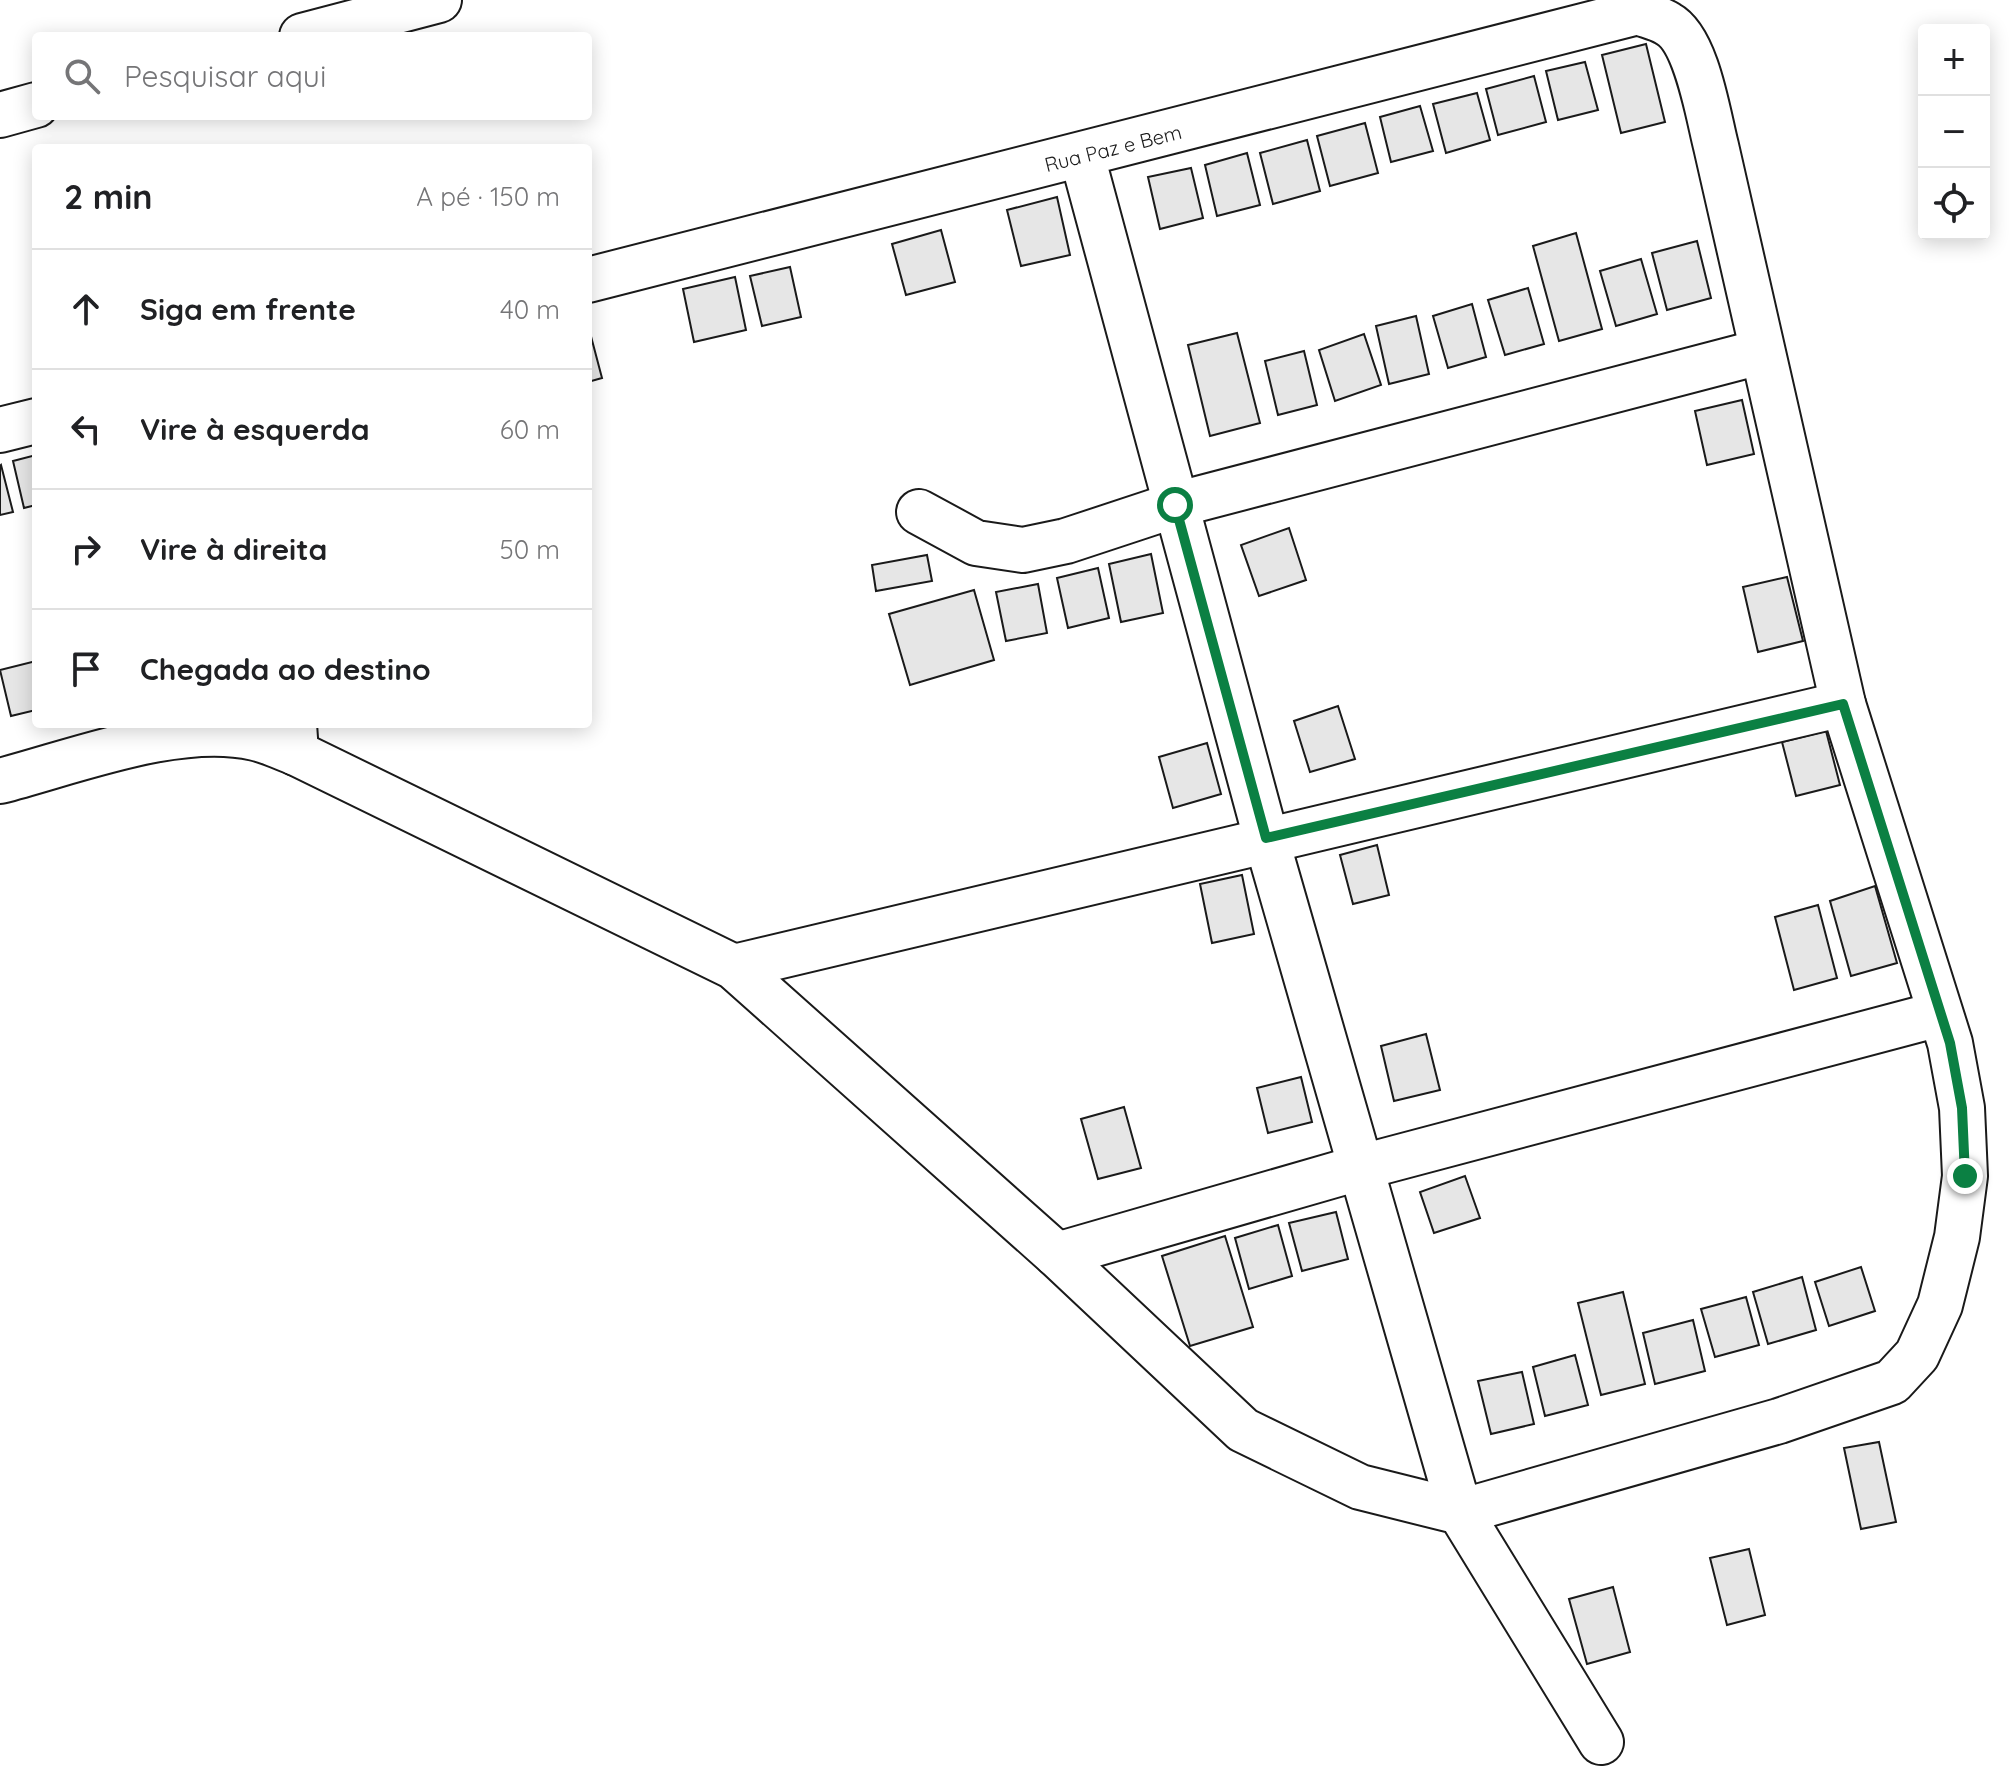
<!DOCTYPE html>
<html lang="pt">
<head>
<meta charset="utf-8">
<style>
  body { margin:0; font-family:Quicksand,sans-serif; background:#f6f6f6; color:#202124 }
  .controls { position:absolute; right:24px; top:24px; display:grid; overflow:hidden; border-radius:8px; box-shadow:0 4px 20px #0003 }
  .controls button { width:72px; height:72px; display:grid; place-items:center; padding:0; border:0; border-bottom:2px solid #e0e0e0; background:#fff; color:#202124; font:40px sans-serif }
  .stop { position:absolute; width:24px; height:24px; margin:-18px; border:6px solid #0b8043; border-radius:50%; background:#fff }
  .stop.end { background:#0b8043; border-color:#fff; box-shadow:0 2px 8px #0008 }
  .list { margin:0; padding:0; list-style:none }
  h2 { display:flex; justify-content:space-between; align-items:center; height:104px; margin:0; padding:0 32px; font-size:34px }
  h2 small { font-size:26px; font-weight:400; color:#757577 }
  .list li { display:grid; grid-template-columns:52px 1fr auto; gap:24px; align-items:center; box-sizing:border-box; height:120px; padding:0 32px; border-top:2px solid #e0e0e0 }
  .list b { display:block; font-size:30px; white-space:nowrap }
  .list em { font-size:26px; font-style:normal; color:#757577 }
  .icon { flex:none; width:44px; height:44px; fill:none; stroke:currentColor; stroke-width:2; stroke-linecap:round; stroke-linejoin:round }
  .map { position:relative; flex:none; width:2014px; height:1774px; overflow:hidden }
  .search { position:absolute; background:#fff; box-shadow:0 4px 20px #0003; left:32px; top:32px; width:560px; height:88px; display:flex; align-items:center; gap:20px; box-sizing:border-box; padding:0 28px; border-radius:8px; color:#757577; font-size:30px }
  .panel { position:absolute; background:#fff; box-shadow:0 4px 20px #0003; left:32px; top:144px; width:560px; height:584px; border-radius:8px }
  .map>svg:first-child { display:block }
  .building { fill:#e6e6e6; stroke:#1a1a1a; stroke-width:2 }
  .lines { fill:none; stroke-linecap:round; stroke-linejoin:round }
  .street-casing { stroke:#1a1a1a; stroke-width:48 }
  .street { stroke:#fff; stroke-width:44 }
  .route { stroke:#0b8043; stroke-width:10 }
  .labels { text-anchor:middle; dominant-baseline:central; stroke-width:6; stroke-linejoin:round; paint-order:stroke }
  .street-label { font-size:20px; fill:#1a1a1a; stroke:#fff }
</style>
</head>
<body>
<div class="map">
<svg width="2014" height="1774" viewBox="0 0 2014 1774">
  <rect width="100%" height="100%" fill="#fff"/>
  <!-- building -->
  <g class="building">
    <path d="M1646,44L1665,122L1621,133L1602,55Z"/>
    <path d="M1585,62L1598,110L1558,120L1546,71Z"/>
    <path d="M1534,76L1546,122L1498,135L1486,89Z"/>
    <path d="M1477,93L1490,140L1446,153L1433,104Z"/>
    <path d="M1420,106L1433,151L1391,162L1380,117Z"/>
    <path d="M1365,123L1378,173L1330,186L1317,136Z"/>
    <path d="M1307,140L1320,191L1273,204L1260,153Z"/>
    <path d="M1247,153L1260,205L1217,216L1205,165Z"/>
    <path d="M1191,168L1203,218L1160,229L1148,177Z"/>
    <path d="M1057,197L1070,255L1021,266L1007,210Z"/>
    <path d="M941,230L955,282L906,295L892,244Z"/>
    <path d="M1576,233L1602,329L1559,341L1533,246Z"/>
    <path d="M1697,241L1711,298L1667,310L1652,253Z"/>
    <path d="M1641,259L1657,314L1616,326L1600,271Z"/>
    <path d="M790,267L801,317L762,326L750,276Z"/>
    <path d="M735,277L746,330L694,342L683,289Z"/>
    <path d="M1528,288L1544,344L1505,355L1488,300Z"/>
    <path d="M1472,304L1486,357L1448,368L1433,316Z"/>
    <path d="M1416,316L1429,374L1389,384L1376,326Z"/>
    <path d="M588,325L602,378L588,382Z"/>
    <path d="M1237,333L1260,423L1210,436L1188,345Z"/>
    <path d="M1364,334L1381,385L1335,401L1319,350Z"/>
    <path d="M1304,351L1317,405L1278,415L1265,361Z"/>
    <path d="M1742,400L1754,454L1707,465L1695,411Z"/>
    <path d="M36,455V505L24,508L13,461Z"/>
    <path d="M1,465L13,512L0,515V466Z"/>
    <path d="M1289,528L1306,580L1259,596L1241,545Z"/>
    <path d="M1151,554L1163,613L1121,622L1109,564Z"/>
    <path d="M927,555L932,581L876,591L872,565Z"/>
    <path d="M1098,568L1109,618L1068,628L1057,578Z"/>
    <path d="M1787,577L1803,641L1758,652L1743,587Z"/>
    <path d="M1038,584L1047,633L1006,641L996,592Z"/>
    <path d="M974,590L994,660L910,685L889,614Z"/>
    <path d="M36,661V710L11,716L0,670Z"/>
    <path d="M1338,706L1355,759L1310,772L1294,721Z"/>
    <path d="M1826,731L1840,785L1796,796L1782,742Z"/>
    <path d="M1207,743L1221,794L1173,808L1159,757Z"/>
    <path d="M1377,845L1389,895L1353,904L1340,855Z"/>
    <path d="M1242,875L1254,934L1212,943L1200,884Z"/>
    <path d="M1875,886L1897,963L1851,976L1830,901Z"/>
    <path d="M1818,905L1837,978L1794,990L1775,917Z"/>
    <path d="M1426,1034L1440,1090L1394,1101L1381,1046Z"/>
    <path d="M1301,1077L1312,1122L1268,1133L1257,1088Z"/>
    <path d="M1124,1107L1141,1168L1098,1179L1081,1119Z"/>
    <path d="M1465,1176L1480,1218L1434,1233L1420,1192Z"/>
    <path d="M1336,1212L1348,1259L1302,1271L1289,1223Z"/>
    <path d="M1278,1225L1292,1276L1249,1289L1235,1238Z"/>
    <path d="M1225,1236L1253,1327L1190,1346L1162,1256Z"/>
    <path d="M1861,1267L1875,1311L1829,1326L1815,1282Z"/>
    <path d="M1802,1277L1816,1330L1768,1344L1753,1292Z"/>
    <path d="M1623,1292L1645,1384L1601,1395L1578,1303Z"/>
    <path d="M1746,1297L1759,1345L1715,1357L1701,1309Z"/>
    <path d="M1693,1320L1705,1371L1655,1384L1643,1333Z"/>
    <path d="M1575,1355L1588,1405L1545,1416L1533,1367Z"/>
    <path d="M1522,1372L1534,1424L1491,1434L1478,1381Z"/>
    <path d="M1879,1442L1896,1522L1861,1529L1844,1448Z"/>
    <path d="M1749,1549L1765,1615L1727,1625L1710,1558Z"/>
    <path d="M1613,1587L1630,1652L1587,1664L1569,1599Z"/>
  </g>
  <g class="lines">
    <defs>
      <g id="street">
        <path d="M302,36L439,0"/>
        <path d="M0,115L36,105"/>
        <path d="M588,280L1638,12C1648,16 1659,18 1668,24C1697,40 1708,115 1716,146L1843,704L1950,1043L1962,1108L1965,1176L1957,1237L1940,1305L1917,1355L1892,1382L1779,1421L1460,1512L1266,838L1082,156"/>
        <path d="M0,430L36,421"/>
        <path d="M919,512L976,543L1023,550L1066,541L1175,505L1760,352"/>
        <path d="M294,724L296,753L734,967L1057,1255L1243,1430L1360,1487L1460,1512L1601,1742"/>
        <path d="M0,781C74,762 179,720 255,738C269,741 283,748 296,753"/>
        <path d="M734,967L1843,704"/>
        <path d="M1057,1255L1362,1167L1939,1014"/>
      </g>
    </defs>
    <!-- street casing -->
    <use href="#street" class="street-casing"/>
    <!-- street -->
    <use href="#street" class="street"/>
  </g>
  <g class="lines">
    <!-- route -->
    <path class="route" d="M1175,505L1266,838L1843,704L1950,1043L1962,1108L1965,1176"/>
  </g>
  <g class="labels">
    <!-- street labels -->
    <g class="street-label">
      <text transform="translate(1113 148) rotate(-14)">Rua Paz e Bem</text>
    </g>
  </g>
</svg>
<div class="controls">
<button>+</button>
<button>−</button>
<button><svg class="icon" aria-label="locate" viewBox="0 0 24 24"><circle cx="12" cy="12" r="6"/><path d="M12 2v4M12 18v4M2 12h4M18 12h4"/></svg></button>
</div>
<div class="stop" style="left:1175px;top:505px"></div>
<div class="stop end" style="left:1965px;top:1176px"></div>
<div class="search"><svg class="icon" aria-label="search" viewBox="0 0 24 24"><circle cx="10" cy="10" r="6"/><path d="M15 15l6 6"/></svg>Pesquisar aqui</div>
<section class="panel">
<h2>2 min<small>A pé · 150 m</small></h2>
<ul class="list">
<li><svg class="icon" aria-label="ahead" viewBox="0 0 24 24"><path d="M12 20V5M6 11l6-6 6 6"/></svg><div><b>Siga em frente</b></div><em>40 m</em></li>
<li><svg class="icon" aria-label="left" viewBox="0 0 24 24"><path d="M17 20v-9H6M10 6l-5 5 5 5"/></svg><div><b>Vire à esquerda</b></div><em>60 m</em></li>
<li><svg class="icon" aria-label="right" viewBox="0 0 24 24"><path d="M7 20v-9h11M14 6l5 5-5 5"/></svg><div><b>Vire à direita</b></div><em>50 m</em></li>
<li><svg class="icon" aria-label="arrive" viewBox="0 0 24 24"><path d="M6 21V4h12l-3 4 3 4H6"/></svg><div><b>Chegada ao destino</b></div></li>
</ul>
</section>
</div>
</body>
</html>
